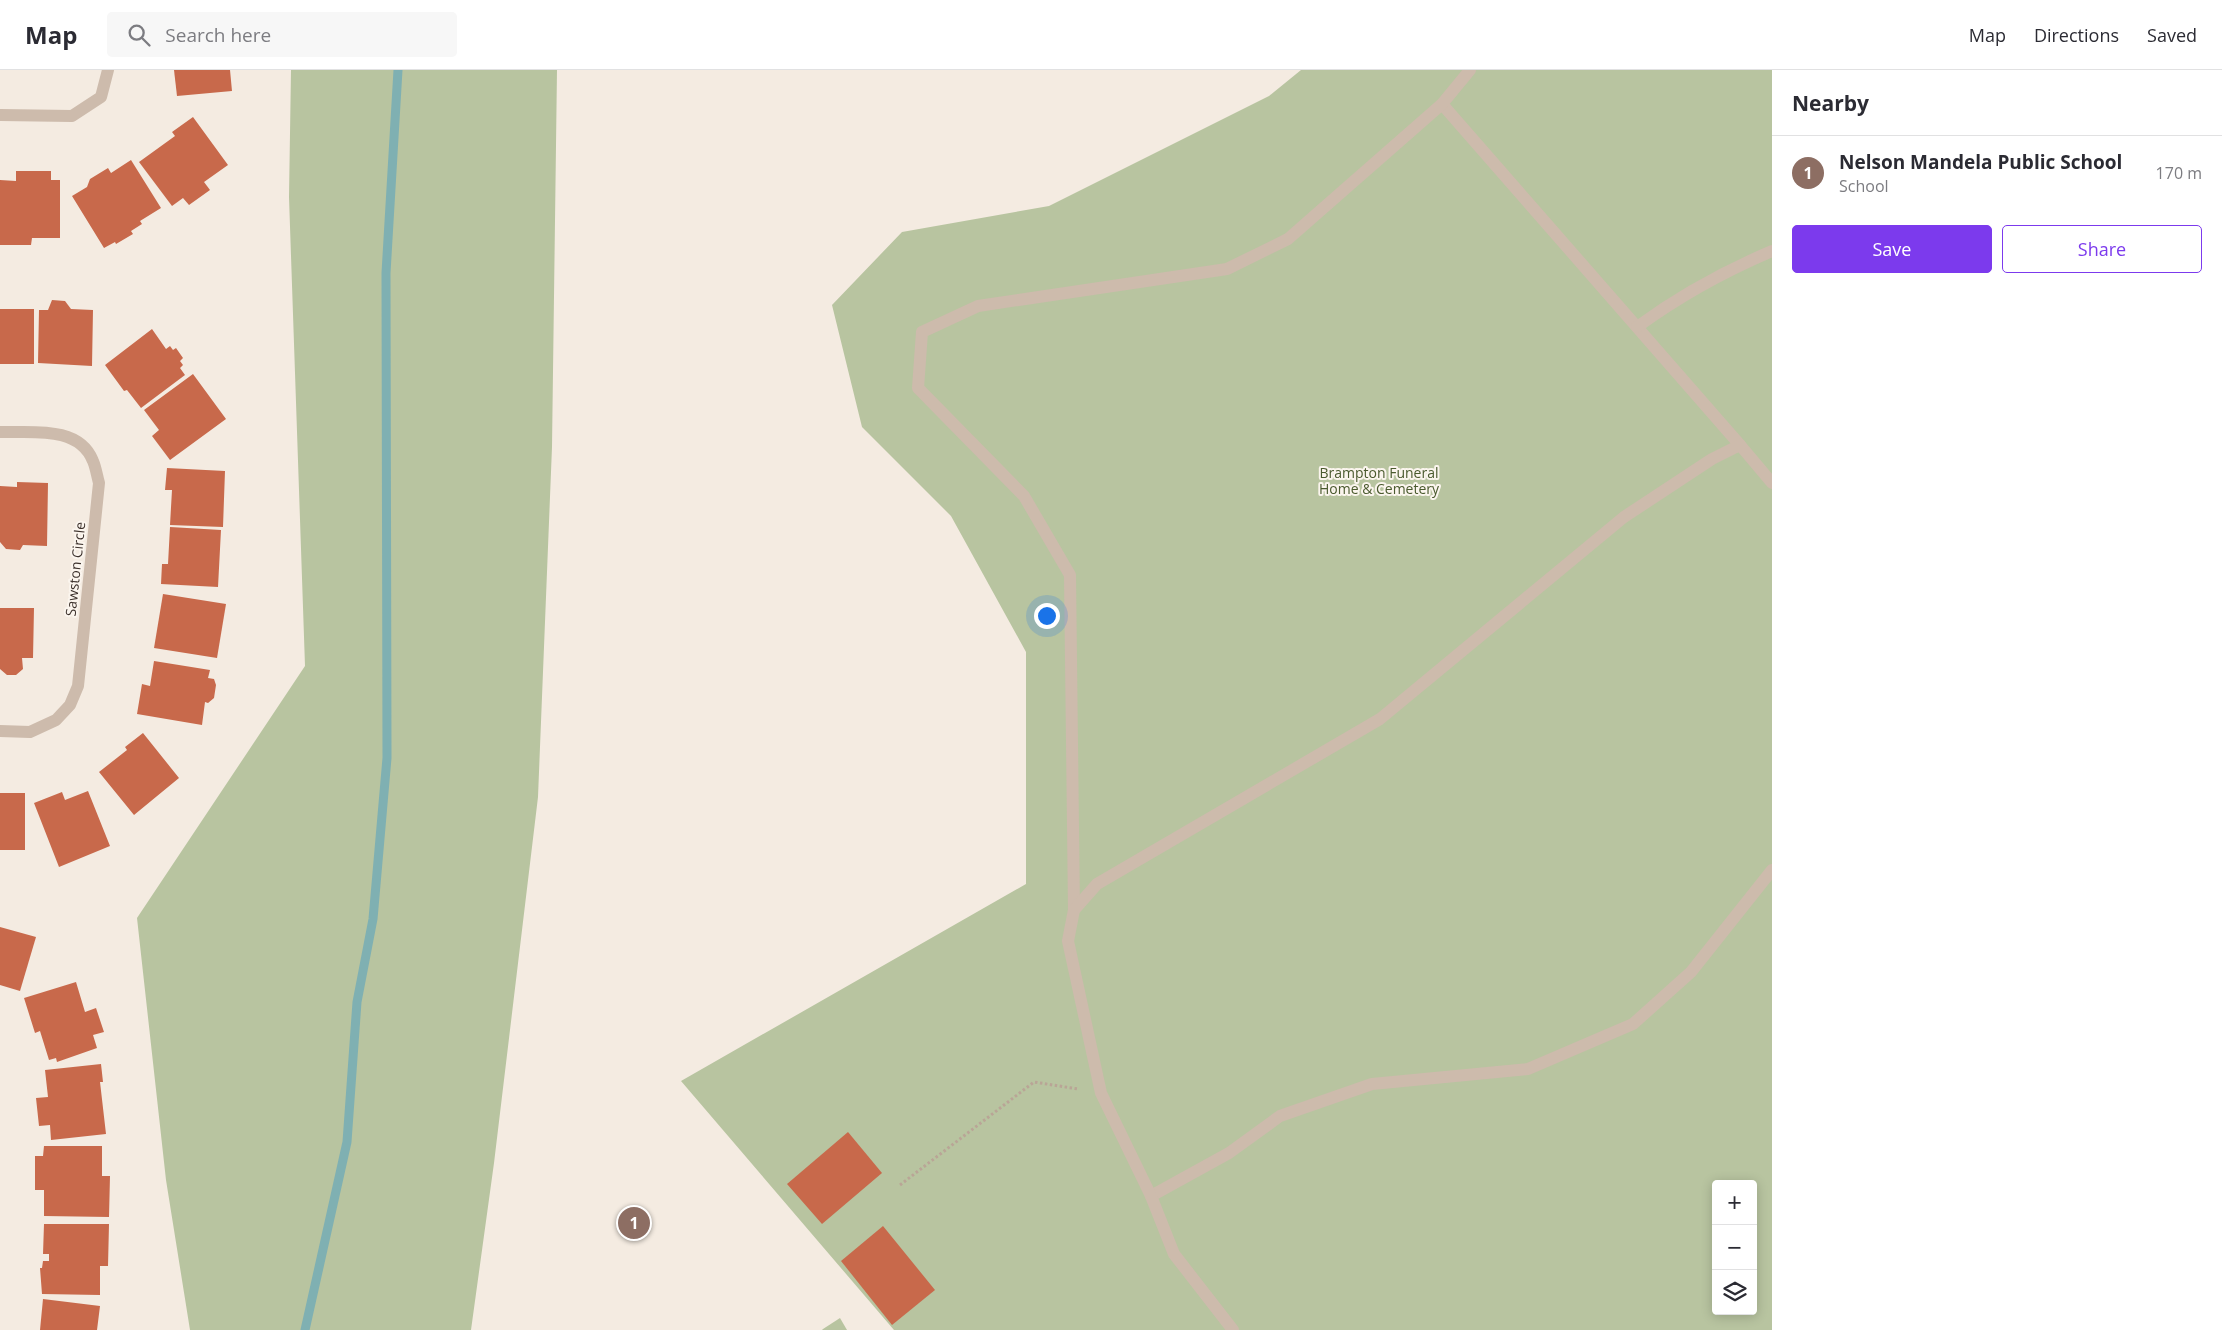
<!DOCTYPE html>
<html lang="en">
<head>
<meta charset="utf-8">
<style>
  body { margin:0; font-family:"Open Sans",sans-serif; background:#f7f7f7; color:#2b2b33 }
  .controls { position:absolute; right:15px; bottom:15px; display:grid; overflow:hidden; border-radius:5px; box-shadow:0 2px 12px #0003 }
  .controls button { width:45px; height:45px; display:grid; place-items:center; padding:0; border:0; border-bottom:1px solid #e1e1e2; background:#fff; color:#2b2b33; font:25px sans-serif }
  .you { position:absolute; left:1046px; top:545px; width:18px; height:18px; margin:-12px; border:4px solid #fff; border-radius:50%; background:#1a73e8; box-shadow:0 0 0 8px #1a73e833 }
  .badge { display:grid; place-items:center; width:32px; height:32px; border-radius:50%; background:#7c3aed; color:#fff; font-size:16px; font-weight:700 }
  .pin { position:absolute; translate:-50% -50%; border:2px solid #fff; box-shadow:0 1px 5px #0006 }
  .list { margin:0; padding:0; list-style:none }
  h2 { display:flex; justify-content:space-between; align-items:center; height:65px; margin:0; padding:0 20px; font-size:21px }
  h2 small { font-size:16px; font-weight:400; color:#7c7c81 }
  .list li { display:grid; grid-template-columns:32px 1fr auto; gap:15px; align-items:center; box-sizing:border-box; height:75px; padding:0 20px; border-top:1px solid #e1e1e2 }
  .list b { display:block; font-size:19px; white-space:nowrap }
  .list p { margin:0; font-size:16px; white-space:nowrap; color:#7c7c81 }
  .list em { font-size:16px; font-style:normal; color:#7c7c81 }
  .actions { display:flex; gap:10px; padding:15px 20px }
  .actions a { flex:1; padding:11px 0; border:1px solid #7c3aed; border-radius:5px; text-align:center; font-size:18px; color:#7c3aed }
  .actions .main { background:#7c3aed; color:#fff }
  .icon { flex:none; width:28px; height:28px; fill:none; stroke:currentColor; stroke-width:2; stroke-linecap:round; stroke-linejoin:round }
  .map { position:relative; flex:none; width:1772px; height:1260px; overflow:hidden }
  header { display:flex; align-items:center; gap:30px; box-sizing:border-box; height:70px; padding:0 25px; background:#fff; border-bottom:1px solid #e1e1e2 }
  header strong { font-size:24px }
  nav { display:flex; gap:28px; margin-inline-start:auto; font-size:18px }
  .search { width:350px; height:45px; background:#f7f7f7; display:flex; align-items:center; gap:12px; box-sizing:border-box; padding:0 18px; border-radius:5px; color:#7c7c81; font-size:19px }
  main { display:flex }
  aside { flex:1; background:#fff }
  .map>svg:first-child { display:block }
  .green { fill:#b8c4a0; fill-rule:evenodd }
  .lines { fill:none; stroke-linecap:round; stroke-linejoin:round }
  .stream { stroke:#7fb0b2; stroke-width:9 }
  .building { fill:#c8694b }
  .path { stroke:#b9a596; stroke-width:3; stroke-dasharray:2.5 2.5; stroke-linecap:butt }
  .service { stroke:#cdbbac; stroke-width:12 }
  .minor { stroke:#cdbbac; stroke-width:12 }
  .labels { text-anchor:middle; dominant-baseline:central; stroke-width:4; stroke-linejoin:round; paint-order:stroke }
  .park-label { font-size:14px; fill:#4a5a2e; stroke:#fbf5ee }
  .street-label { font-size:14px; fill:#3b302b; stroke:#fbf5ee }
</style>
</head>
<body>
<header>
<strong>Map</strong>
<div class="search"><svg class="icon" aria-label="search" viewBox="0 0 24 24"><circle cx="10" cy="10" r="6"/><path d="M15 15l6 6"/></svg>Search here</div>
<nav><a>Map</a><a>Directions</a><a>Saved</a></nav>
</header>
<main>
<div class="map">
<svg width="1772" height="1260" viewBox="0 0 1772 1260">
  <rect width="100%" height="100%" fill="#f4ebe1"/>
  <!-- green -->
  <g class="green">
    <path d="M291,0H557L552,377L538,727L494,1093L471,1260H190L166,1110L137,848L305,596L289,127Z"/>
    <path d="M1301,0H1772V1260H894L681,1011L1026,814V582L951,446L862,357L832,235L902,162L1049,136L1269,26ZM1716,1114H1753V1241H1716Z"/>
    <path d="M840,1248L847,1260H822L823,1259Z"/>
  </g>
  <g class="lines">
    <!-- stream -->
    <path class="stream" d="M305,1260L347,1072L357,932L373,849L387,688L386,203L398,0"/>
  </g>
  <!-- building -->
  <g class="building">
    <path d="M174,0H230L232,21L177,26Z"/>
    <path d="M193,47L228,95L204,112L210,120L189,135L183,128L172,136L139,92L175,66L172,62Z"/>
    <path d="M131,90L161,138L140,151L142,154L131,161L133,164L116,174L115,172L104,178L72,126L87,117L90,109L108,98L111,103Z"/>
    <path d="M16,101H51V110H60V168H32L31,175H0V110L16,111Z"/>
    <path d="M52,230L65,231L71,239L93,240L92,296L38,293L39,240H48Z"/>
    <rect x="0" y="239" width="34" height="55"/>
    <path d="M152,259L166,279L170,276L173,280L176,278L183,288L180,291L183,295L180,298L185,305L141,338L127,320L124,321L105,295Z"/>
    <path d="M193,304L226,349L170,390L152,366L159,360L144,340Z"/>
    <path d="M167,398L225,401L223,457L170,455L172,420H165Z"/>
    <path d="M17,412L48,413L47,476L23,475L20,480L6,479L0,472V416L17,417Z"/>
    <path d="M170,457L221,460L218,517L161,514L162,494H168Z"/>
    <path d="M163,524L226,534L217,588L154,578Z"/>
    <path d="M0,538H34L33,588H22L23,599L16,605H7L0,599Z"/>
    <path d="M154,591L210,600L208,608L214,609L216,615L214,628L208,633L205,632L202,655L137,644L142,614L150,616Z"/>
    <path d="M143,663L179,708L134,745L99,702L127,680L125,677Z"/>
    <path d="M88,721L110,776L59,797L34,733L62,722L65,730Z"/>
    <rect x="0" y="723" width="25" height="57"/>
    <path d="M0,857L36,867L20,921L0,915Z"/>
    <path d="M76,912L85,942L96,938L104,962L93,965L97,978L57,992L56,988L49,990L40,961L35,963L24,928Z"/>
    <path d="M101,994L103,1012H100L106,1064L51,1070L50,1055L39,1056L36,1028L48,1027L45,1000Z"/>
    <path d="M848,1062L882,1103L822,1154L787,1114Z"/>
    <path d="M44,1076H102V1106H110L109,1147L44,1146V1120H35V1086H43Z"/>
    <path d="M44,1154H109L108,1196H100V1225L42,1224L40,1198H42L43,1191H49V1184H43Z"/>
    <path d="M883,1156L935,1220L892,1255L841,1191Z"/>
    <path d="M43,1229L100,1236L97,1260H40Z"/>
  </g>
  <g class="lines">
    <!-- path -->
    <path class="path" d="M900,1115L1034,1012L1078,1019"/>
    <!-- service -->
    <g class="service">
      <path d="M1442,34L1740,375"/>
      <path d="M1637,257C1678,227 1725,201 1772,181"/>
      <path d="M1074,840L1070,505L1024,426L918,318L922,262L978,236L1227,199L1288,169L1442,34L1470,0"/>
      <path d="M1151,1126L1229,1083L1280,1046L1372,1014L1528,999L1633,954L1691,902L1772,800"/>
      <path d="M1233,1260L1174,1184L1151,1126L1101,1023L1068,871L1074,840L1097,814L1380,649L1624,447L1712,389L1740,375L1772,413"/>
    </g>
    <!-- minor -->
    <g class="minor">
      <path d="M0,45L72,46L101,27L108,0"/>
      <path d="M0,362C31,363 79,355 93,391C96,398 97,406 99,413L78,616L70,635L56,650L30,662L0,661"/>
    </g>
  </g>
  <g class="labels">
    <!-- park labels -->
    <g class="park-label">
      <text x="1379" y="402">Brampton Funeral<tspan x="1379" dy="16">Home &amp; Cemetery</tspan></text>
    </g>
    <!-- street labels -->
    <g class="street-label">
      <text transform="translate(75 499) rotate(-84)">Sawston Circle</text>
    </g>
  </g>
</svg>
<div class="controls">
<button>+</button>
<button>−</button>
<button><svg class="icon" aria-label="layers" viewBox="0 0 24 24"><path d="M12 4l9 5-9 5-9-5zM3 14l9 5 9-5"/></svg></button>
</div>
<div class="you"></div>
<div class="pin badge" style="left:634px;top:1153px;background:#8d6e63">1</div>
</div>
<aside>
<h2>Nearby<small></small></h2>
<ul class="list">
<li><span class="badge" style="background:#8d6e63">1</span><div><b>Nelson Mandela Public School</b><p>School</p></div><em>170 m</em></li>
</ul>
<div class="actions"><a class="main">Save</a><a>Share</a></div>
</aside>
</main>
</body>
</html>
